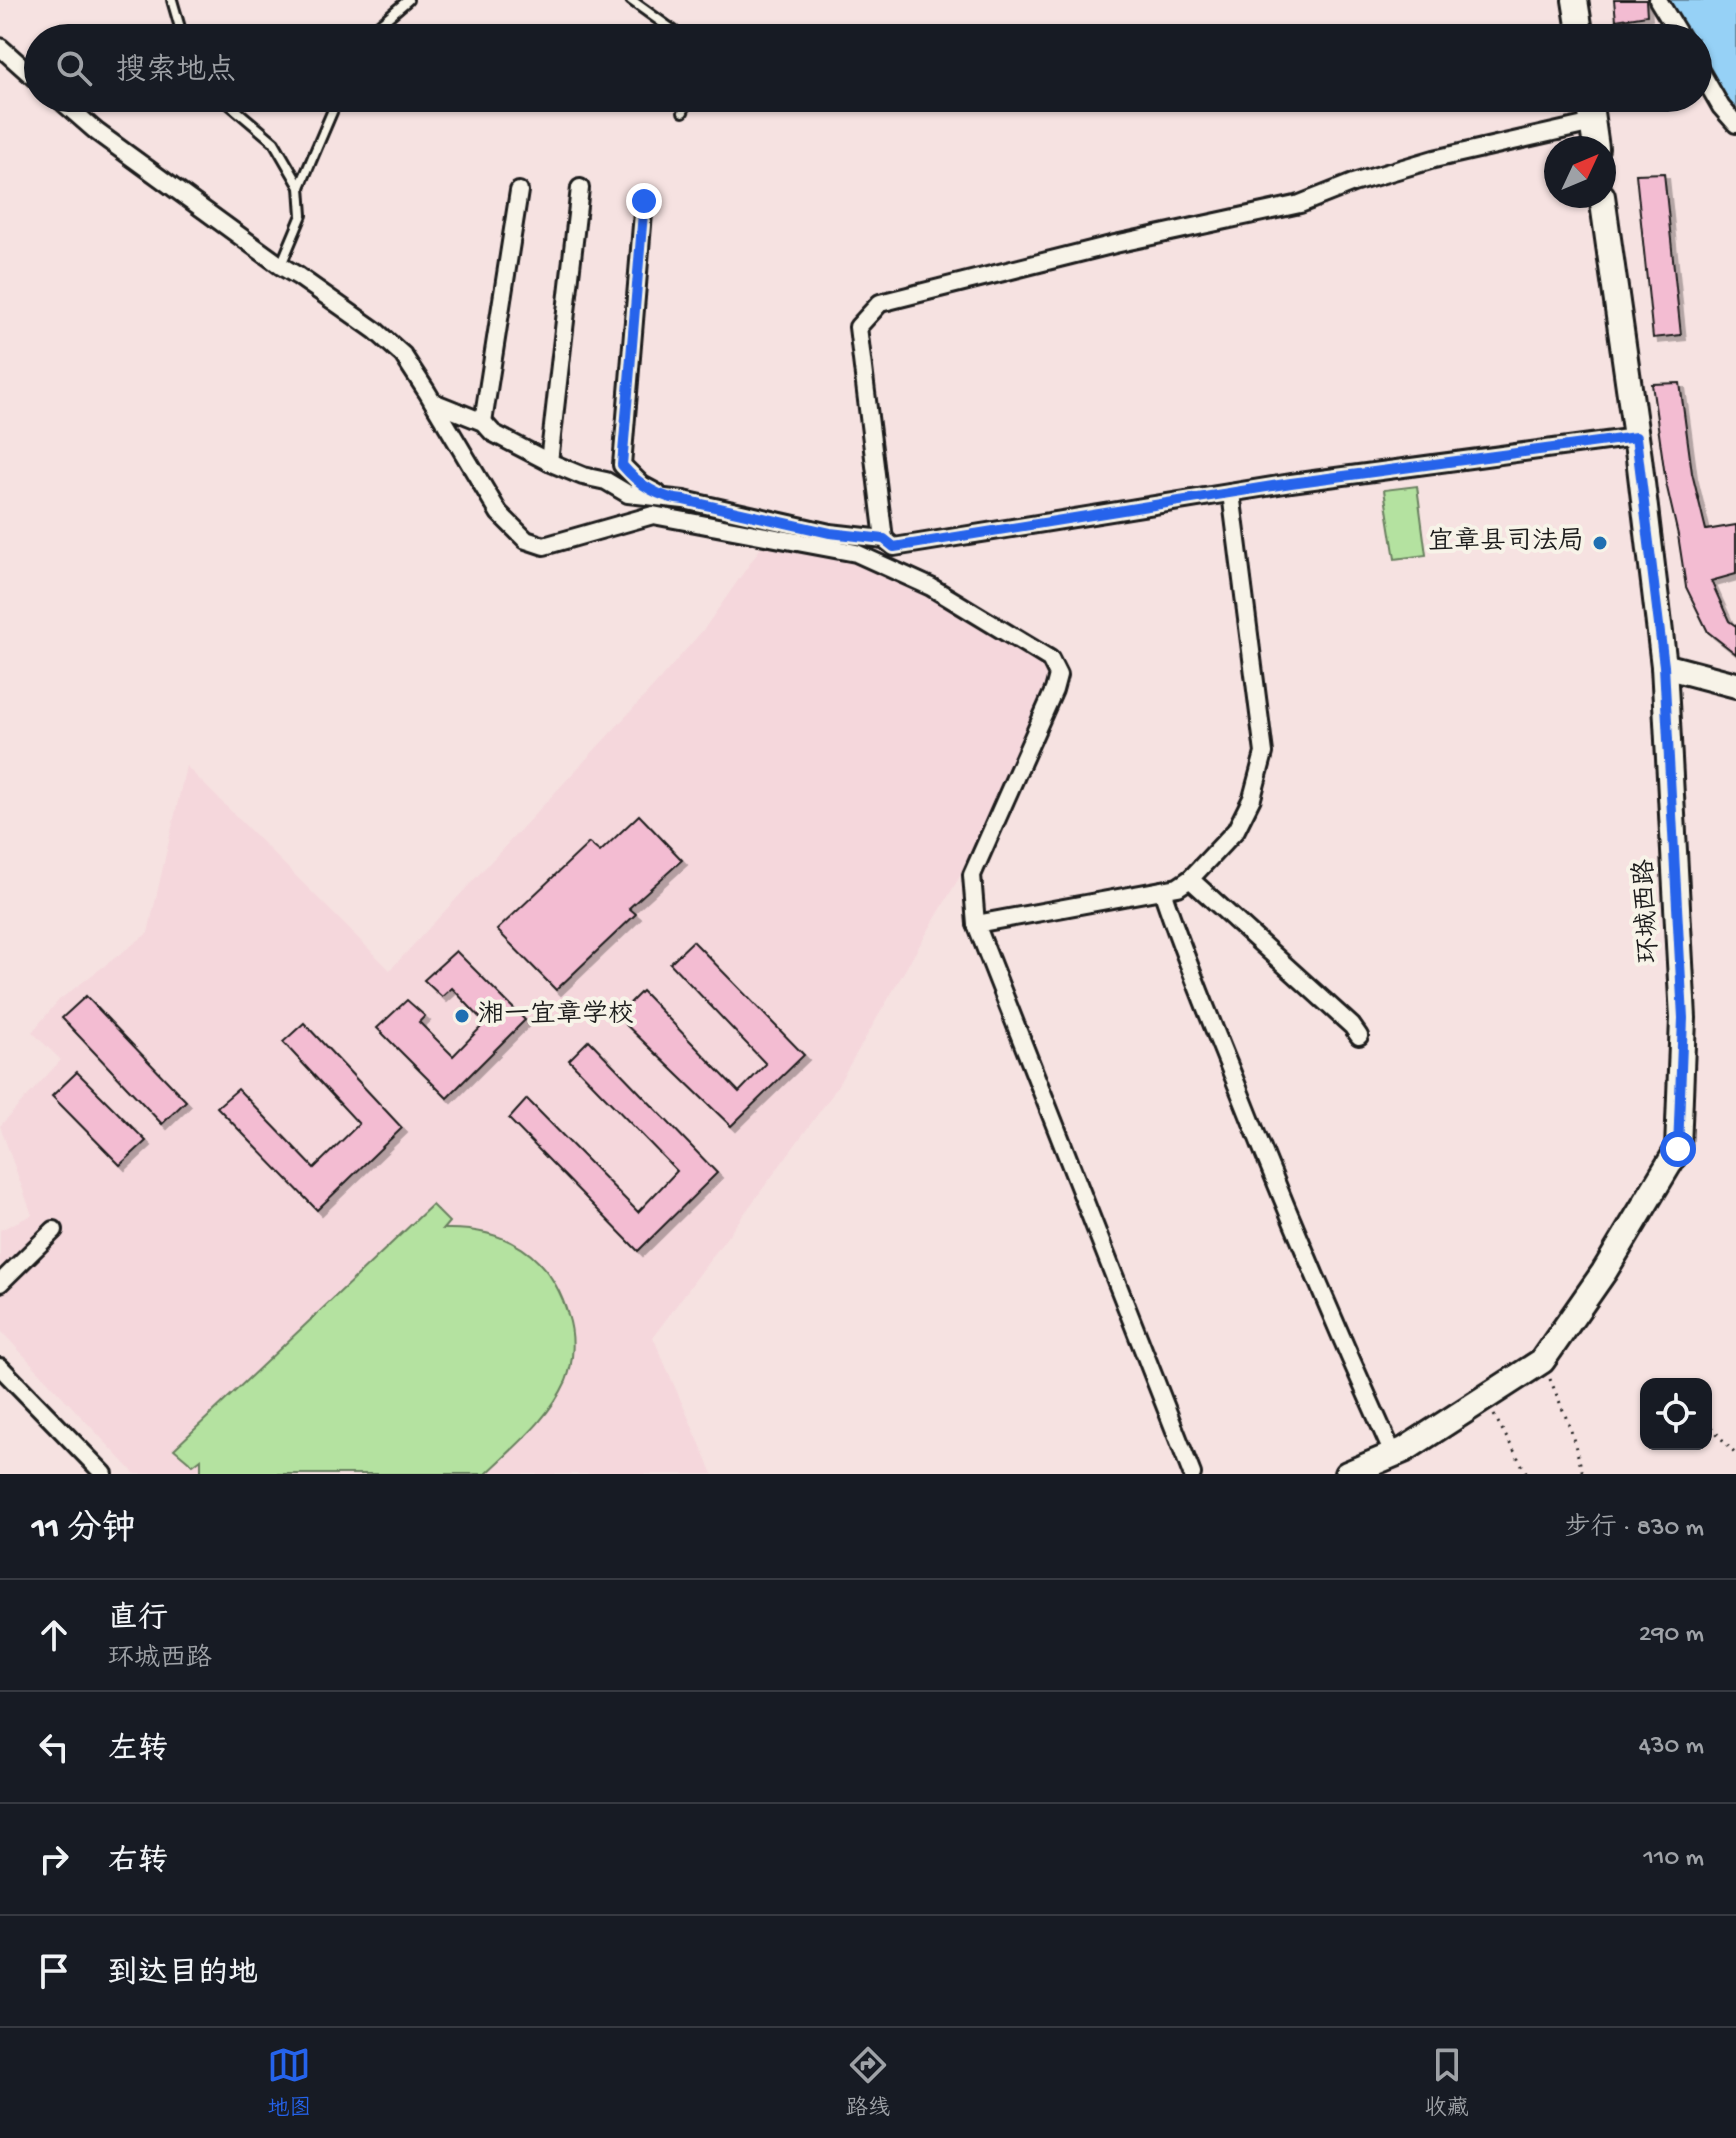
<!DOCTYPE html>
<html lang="zh">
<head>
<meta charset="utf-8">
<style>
  body { margin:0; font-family:"Gochi Hand","LXGW WenKai TC",sans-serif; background:#20242c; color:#f1f3f6 }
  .controls { position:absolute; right:24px; bottom:24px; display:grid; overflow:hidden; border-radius:16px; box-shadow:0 2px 6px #0004 }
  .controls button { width:72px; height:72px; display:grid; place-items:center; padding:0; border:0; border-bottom:2px solid #363941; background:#171b24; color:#f1f3f6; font:40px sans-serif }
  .compass { position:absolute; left:1544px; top:136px; width:72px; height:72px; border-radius:50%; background:#171b24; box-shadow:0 2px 6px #0004; rotate:46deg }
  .stop { position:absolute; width:24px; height:24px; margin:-18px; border:6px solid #2563eb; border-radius:50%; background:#fff }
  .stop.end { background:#2563eb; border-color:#fff; box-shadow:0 2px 8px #0008 }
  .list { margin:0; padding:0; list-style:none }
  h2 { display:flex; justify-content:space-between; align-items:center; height:104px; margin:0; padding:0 32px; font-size:34px }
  h2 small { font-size:26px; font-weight:400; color:#9ea1a6 }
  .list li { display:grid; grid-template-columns:52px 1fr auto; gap:24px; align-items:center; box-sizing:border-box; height:112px; padding:0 32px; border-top:2px solid #363941 }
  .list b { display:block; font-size:30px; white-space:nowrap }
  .list p { margin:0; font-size:26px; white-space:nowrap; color:#9ea1a6 }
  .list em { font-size:26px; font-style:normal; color:#9ea1a6 }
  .icon { flex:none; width:44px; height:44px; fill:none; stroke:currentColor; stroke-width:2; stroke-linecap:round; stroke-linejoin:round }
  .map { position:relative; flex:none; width:1736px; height:1474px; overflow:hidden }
  .search { position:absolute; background:#171b24; box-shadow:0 2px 6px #0004; left:24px; right:24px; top:24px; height:88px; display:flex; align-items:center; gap:20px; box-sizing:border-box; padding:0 28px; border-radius:44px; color:#9ea1a6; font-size:30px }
  .sheet { height:552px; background:#171b24 }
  nav { display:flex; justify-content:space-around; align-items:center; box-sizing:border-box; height:112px; border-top:2px solid #363941; background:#171b24; font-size:22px; color:#9ea1a6 }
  nav a { display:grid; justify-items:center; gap:4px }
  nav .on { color:#2563eb }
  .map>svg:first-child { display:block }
  .built { fill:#f5d7dc }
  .green { fill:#b4e2a0; stroke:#687f5e; stroke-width:2 }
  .water { fill:#96d1f6; stroke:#65899f; stroke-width:2 }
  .building { fill:#f3bcd2; stroke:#1c1c1c; stroke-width:2; filter:url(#shadow) }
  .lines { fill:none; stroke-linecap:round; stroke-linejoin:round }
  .lane-casing { stroke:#1c1c1c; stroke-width:14 }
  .street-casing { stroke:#1c1c1c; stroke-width:22 }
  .secondary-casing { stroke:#1c1c1c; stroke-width:30 }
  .path { stroke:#1c1c1c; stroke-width:3; stroke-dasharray:2 6; stroke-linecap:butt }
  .lane { stroke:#f7f3e8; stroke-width:8 }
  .street { stroke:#f7f3e8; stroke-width:16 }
  .secondary { stroke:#f7f3e8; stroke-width:24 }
  .route { stroke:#2563eb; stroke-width:10 }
  .poi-dot { fill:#1f6fb2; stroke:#f7f3e8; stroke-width:3 }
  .labels { text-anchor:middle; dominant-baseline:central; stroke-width:8; stroke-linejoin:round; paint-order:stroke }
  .poi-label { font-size:26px; fill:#1c1c1c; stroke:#f7f3e8; text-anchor:end }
  .street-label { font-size:26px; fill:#1c1c1c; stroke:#f7f3e8 }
</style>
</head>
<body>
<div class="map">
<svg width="1736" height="1474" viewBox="0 0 1736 1474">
  <defs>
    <filter id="shadow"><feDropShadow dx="5" dy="5" stdDeviation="0" flood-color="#0004"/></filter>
  </defs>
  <rect width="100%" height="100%" fill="#f6e2e1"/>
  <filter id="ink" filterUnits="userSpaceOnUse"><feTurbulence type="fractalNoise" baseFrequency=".0125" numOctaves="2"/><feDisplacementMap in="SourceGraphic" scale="16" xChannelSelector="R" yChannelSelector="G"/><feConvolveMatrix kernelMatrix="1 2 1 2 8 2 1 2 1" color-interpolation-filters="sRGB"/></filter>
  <g filter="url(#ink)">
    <!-- built -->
    <path class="built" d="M767,539L849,554L917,585L1046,664L1051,685L973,854L832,1095L653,1337L713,1474H135L0,1330V1230L32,1215L0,1126L61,1060L32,1032L59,1000L148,933L186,766L390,970L655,685L704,629Z"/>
    <!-- green -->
    <g class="green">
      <path d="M1417,486L1426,555L1395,559L1384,490Z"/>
      <path d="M432,1205L449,1222L443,1229C505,1227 550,1254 568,1315C575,1336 574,1361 566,1381C549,1419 515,1446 486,1474H201V1459L193,1465L174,1449Z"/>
    </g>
    <!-- water -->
    <path class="water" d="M1667,0H1736V112L1722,94L1698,52V38H1689Z"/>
    <!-- building -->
    <g class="building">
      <path d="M1614,0H1646L1647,15L1616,20Z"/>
      <path d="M1664,173L1681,335L1653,338L1636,174Z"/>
      <path d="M1680,383L1692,473L1706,530L1736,525V574L1711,581L1729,621L1736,626V654L1708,632L1686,587L1678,535L1666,483L1652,384Z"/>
      <path d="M639,815L682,860L629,908L636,914L556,990L497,930L589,843L600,852Z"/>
      <path d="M693,941L804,1055L731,1126L617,1016L642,991L739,1092L766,1064L670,963Z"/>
      <path d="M456,951L525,1020L447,1098L377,1028L407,1000L425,1016L419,1022L453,1056L485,1023L452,988L442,997L424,980Z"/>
      <path d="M86,996L186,1101L162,1124L62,1018Z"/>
      <path d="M304,1023L402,1128L317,1210L217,1107L238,1089L314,1168L359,1124L283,1042Z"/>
      <path d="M589,1040L717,1173L638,1251L509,1119L527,1099L638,1212L677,1171L569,1060Z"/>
      <path d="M77,1072L146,1141L120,1165L52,1096Z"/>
    </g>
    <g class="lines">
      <defs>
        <g id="lane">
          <path d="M172,0L183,38"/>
          <path d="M631,0L674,31L676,38"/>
          <path d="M369,38L373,30L408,0"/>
          <path d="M222,98L274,142L300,187"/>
          <path d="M683,112L688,98"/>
          <path d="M281,265L302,215L300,187L338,98"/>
        </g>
        <g id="street">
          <path d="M1658,0L1681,38"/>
          <path d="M0,47L38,81"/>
          <path d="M1698,67L1721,107L1736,124"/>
          <path d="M58,98L97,132L281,266L298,276L376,331L403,355L427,392L499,513L526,540L544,546L653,515L856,553L931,587L1050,659L1058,675L1054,690L972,875L976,924"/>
          <path d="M644,201L622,465L642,485L657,493"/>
          <path d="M433,402L483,422L493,433L549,462L583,476L606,481L628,494L684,500L830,533L884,539L894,547L1291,483L1636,437"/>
          <path d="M483,422L519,191"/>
          <path d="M549,462L580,188"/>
          <path d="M884,539L858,327L880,303L1115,244L1300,204L1353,183L1434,159L1593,123"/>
          <path d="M1190,879L1352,1026L1359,1036"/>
          <path d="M1162,890C1183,954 1209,1016 1234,1078C1284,1205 1337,1330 1393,1454"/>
          <path d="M0,1283L54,1230"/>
          <path d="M0,1367L104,1474"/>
          <path d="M1192,1474L976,924L1178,887L1190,879L1236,830L1252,798L1264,753L1231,493"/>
        </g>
        <g id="secondary">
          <path d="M1575,0L1581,38"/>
          <path d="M1589,98L1596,148"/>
          <path d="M1664,666L1736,685"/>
          <path d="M1347,1474L1404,1450L1542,1361L1604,1272L1678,1149L1683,1018L1664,666L1639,458L1602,196"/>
        </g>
      </defs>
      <!-- lane casing -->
      <use href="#lane" class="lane-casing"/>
      <!-- street casing -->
      <use href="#street" class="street-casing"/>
      <!-- secondary casing -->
      <use href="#secondary" class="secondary-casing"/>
      <!-- path -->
      <g class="path">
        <path d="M1550,1379L1570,1427L1583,1474"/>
        <path d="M1657,1384H1658"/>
        <path d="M1494,1415L1527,1474"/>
        <path d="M1706,1421L1736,1455"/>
      </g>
      <!-- lane -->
      <use href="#lane" class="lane"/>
      <!-- street -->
      <use href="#street" class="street"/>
      <!-- secondary -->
      <use href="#secondary" class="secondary"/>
    </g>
  </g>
  <g class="lines" filter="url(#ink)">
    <!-- route -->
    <path class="route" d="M644,201L622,465C638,484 659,498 684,500L830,533L884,539L894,547L1291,483L1636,437L1664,666L1683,1018L1678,1149"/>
  </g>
  <!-- markers -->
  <g class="poi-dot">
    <circle cx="1600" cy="543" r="8"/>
    <circle cx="462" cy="1016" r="8"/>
  </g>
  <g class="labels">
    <!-- poi labels -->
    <g class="poi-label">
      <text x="1584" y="543">宜章县司法局</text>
      <text x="478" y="1016" text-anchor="start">湘一宜章学校</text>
    </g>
    <!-- street labels -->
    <g class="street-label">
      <text transform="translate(1649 911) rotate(-93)">环城西路</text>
    </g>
  </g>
</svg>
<div class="controls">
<button><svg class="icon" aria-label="locate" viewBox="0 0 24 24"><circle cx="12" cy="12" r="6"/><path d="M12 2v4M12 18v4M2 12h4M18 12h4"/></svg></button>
</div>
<svg class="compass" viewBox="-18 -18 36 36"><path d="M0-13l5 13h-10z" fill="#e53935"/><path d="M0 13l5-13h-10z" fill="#9ea1a6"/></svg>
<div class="stop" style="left:1678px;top:1149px"></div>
<div class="stop end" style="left:644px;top:201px"></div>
<div class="search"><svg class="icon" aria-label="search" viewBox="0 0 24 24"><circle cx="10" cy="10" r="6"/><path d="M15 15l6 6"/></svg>搜索地点</div>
</div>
<section class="sheet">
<h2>11 分钟<small>步行 · 830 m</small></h2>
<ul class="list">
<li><svg class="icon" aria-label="ahead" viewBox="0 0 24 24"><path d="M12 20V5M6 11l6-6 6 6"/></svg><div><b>直行</b><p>环城西路</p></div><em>290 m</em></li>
<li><svg class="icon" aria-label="left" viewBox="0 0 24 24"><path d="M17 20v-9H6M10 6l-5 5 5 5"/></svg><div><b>左转</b></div><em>430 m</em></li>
<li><svg class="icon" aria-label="right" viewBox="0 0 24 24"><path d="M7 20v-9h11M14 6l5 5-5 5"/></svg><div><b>右转</b></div><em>110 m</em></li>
<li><svg class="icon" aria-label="arrive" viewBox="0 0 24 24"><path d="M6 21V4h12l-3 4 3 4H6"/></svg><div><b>到达目的地</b></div></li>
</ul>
</section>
<nav>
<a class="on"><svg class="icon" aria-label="map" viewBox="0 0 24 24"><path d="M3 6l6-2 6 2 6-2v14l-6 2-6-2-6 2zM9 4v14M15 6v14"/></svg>地图</a>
<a><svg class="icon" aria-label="directions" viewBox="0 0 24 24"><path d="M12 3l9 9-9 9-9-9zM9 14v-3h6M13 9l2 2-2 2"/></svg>路线</a>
<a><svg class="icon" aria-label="saved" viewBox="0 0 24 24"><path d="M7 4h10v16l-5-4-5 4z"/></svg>收藏</a>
</nav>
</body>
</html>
